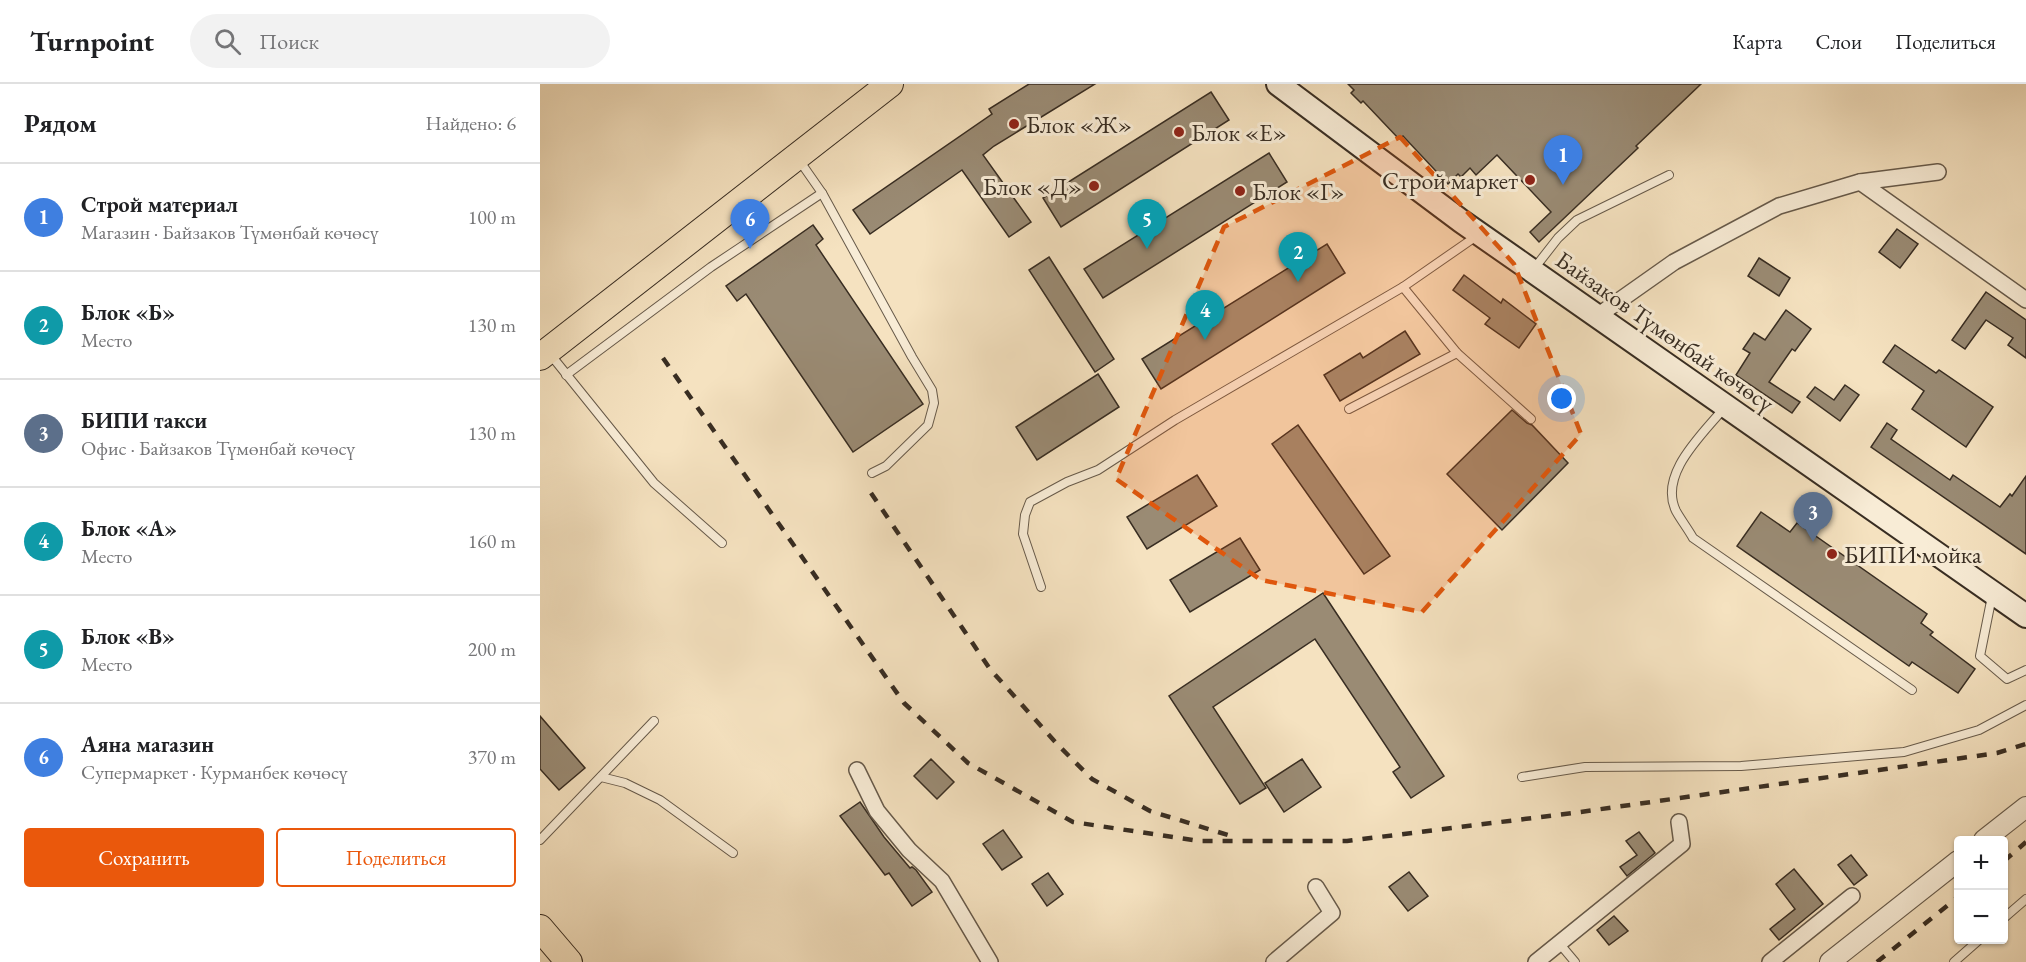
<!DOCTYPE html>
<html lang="ru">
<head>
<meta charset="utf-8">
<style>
  body { margin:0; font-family:"EB Garamond",serif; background:#f2f2f2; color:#202124 }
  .controls { position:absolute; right:18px; bottom:18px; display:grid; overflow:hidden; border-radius:6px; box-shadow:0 2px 4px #0004 }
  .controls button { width:54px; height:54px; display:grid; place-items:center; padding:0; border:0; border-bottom:2px solid #e0e0e0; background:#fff; color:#202124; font:30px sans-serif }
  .you { position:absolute; left:1022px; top:315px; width:21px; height:21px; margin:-15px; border:4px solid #fff; border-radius:50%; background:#1a73e8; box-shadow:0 0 0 9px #1a73e833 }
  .badge { display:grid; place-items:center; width:39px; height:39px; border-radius:50%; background:#ea580c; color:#fff; font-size:20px; font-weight:700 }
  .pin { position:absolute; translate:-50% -50px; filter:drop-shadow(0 2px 3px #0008) }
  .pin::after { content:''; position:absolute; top:32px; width:21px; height:18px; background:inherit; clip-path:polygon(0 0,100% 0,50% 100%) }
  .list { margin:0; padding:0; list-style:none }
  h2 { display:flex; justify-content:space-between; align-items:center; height:78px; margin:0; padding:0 24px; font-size:26px }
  h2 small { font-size:20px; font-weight:400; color:#757577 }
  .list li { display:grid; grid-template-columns:39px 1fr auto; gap:18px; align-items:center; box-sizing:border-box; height:108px; padding:0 24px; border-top:2px solid #e0e0e0 }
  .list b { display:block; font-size:22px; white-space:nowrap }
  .list p { margin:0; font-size:20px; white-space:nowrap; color:#757577 }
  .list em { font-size:20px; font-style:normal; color:#757577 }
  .actions { display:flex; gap:12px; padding:18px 24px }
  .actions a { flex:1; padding:14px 0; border:2px solid #ea580c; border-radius:6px; text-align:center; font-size:21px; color:#ea580c }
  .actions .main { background:#ea580c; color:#fff }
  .icon { flex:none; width:33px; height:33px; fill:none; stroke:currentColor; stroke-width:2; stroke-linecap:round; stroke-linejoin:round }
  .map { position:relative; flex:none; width:1486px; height:878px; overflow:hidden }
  header { display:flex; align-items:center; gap:36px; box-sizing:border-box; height:84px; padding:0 30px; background:#fff; border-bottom:2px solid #e0e0e0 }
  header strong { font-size:28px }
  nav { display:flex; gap:33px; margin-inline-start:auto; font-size:21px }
  .search { width:420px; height:54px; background:#f2f2f2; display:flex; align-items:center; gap:15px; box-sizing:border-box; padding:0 21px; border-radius:33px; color:#757577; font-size:22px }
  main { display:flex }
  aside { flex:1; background:#fff }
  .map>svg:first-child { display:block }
  .building { fill:#9a8b74; stroke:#382d22; stroke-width:1.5 }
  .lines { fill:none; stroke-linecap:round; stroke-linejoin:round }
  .service-casing { stroke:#675a4a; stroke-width:10 }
  .minor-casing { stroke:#675a4a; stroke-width:18 }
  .tertiary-casing { stroke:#675a4a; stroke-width:22 }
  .secondary-casing { stroke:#382d22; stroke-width:26 }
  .primary-casing { stroke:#382d22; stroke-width:28 }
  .trunk-casing { stroke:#382d22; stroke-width:28 }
  .service { stroke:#f8ecd6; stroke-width:8 }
  .minor { stroke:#f8ecd6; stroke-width:15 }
  .tertiary { stroke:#f8ecd6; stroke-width:20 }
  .secondary { stroke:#f8ecd6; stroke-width:22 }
  .primary { stroke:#f5e2c0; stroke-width:26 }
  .trunk { stroke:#f5e2c0; stroke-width:26 }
  .rail { stroke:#382d22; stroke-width:4.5; stroke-dasharray:10 10; stroke-linecap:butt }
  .marked { fill:#df570d; fill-opacity:0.2; stroke:#df570d; stroke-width:4.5; stroke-dasharray:12 8; stroke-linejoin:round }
  .poi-dot { fill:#8f2418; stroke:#f8ecd6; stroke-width:2 }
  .labels { text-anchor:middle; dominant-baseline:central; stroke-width:6; stroke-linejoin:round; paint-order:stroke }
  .poi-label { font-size:24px; fill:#382d22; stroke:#f8ecd6; text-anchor:start }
  .street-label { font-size:24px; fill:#382d22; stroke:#f8ecd6 }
</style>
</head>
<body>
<header>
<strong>Turnpoint</strong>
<div class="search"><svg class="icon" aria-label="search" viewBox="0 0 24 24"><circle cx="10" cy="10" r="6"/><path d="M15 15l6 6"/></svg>Поиск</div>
<nav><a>Карта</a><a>Слои</a><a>Поделиться</a></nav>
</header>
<main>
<aside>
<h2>Рядом<small>Найдено: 6</small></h2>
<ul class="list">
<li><span class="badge" style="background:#3f7fe0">1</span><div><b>Строй материал</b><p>Магазин · Байзаков Түмөнбай көчөсү</p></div><em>100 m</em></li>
<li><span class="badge" style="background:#0f9aa8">2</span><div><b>Блок «Б»</b><p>Место</p></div><em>130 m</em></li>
<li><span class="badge" style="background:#5c6f8a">3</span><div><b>БИПИ такси</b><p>Офис · Байзаков Түмөнбай көчөсү</p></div><em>130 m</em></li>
<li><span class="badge" style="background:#0f9aa8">4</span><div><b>Блок «А»</b><p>Место</p></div><em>160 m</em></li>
<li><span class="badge" style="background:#0f9aa8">5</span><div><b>Блок «В»</b><p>Место</p></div><em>200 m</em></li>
<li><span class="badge" style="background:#3f7fe0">6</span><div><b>Аяна магазин</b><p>Супермаркет · Курманбек көчөсү</p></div><em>370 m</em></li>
</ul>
<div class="actions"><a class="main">Сохранить</a><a>Поделиться</a></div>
</aside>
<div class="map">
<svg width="1486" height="878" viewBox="0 0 1486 878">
  <rect width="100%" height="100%" fill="#f5e2c0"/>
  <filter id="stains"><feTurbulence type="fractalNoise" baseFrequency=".00333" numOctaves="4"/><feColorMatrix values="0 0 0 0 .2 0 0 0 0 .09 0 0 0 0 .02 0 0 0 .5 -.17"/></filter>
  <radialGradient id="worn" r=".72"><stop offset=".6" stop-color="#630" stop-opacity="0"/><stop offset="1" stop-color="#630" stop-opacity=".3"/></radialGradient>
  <!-- building -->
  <g class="building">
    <path d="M489,0H555L454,62L443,71L491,138L469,153L422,86L330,150L313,126L452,30L449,25Z"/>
    <path d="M808,0H1161L1096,62L1098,64L999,158L990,148L1011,128L957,71L936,91L930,84L921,93L918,90L908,100L863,52L859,55L823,17L821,19L811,9L814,6Z"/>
    <path d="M671,8L689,36L521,143L503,114Z"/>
    <path d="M729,69L747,98L563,214L544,185Z"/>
    <path d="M273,141L283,155L276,161L383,320L313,368L206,210L197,217L186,202Z"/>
    <path d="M1357,145L1378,160L1360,184L1339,168Z"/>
    <path d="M787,160L805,189L621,305L602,275Z"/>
    <path d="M509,173L574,275L555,288L489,186Z"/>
    <path d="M1219,174L1250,194L1239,212L1208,192Z"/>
    <path d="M924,191L961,219L963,215L996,240L979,264L945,240L950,234L913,206Z"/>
    <path d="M1446,208L1486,236V274L1468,261L1473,254L1446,236L1425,265L1412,256Z"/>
    <path d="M1246,226L1271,245L1255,267L1252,265L1229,298L1260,318L1252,329L1196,291L1210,269L1203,265L1214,249L1225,256Z"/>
    <path d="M865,247L880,270L800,317L784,291L820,269L823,274Z"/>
    <path d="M1355,261L1396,289L1399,286L1453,323L1426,363L1372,325L1384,307L1343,278Z"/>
    <path d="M558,290L579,323L497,376L476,343Z"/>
    <path d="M1305,301L1319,311L1300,337L1267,313L1275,303L1294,316Z"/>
    <path d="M972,326L987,339L992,341L1028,379L962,446L907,390Z"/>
    <path d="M1347,339L1357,346L1351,355L1410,396L1413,391L1460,423L1470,410L1472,412L1486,392V470L1331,363Z"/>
    <path d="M758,341L850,472L824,490L732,360Z"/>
    <path d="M657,391L677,422L607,465L587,433Z"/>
    <path d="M1221,428L1250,448L1257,439L1387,530L1381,539L1393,548L1390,551L1435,585L1418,609L1372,578L1369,582L1197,462Z"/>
    <path d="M700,454L720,486L650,528L630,496Z"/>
    <path d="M783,509L904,692L871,714L853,688L860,683L775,555L673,623L726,704L700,720L629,612Z"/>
    <path d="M0,632L45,684L19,706L0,685Z"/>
    <path d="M391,675L414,698L397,715L374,692Z"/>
    <path d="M762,675L781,703L744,728L725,699Z"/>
    <path d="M320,718L344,753L370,784L372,783L376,786L392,808L372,822L349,789L345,791L300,732Z"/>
    <path d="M463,746L482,773L462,786L443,760Z"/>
    <path d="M1099,748L1115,769L1087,792L1080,783L1097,771L1086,757Z"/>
    <path d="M1311,771L1327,791L1314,801L1298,781Z"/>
    <path d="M1254,785L1283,820L1239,856L1230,845L1255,825L1236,800Z"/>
    <path d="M869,788L888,812L868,827L849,803Z"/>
    <path d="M508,789L523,810L507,822L492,800Z"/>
    <path d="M1074,832L1088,847L1069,861L1057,846Z"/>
  </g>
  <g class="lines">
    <defs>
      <g id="service">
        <path d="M259,76L282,109L372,273L392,306L394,319L388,341L346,382L332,389"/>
        <path d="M993,186L1018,154L1037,136L1129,91"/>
        <path d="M863,203L917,269L991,335"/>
        <path d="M10,270L114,399L182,459"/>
        <path d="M26,291L171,183L282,109"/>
        <path d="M1184,324C1163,350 1118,390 1136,427C1141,436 1148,445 1153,454L1372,606"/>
        <path d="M809,325L917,269"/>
        <path d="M501,503L483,450L485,431L490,418L527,398L558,386L635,336L863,203L938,151"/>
        <path d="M1452,512L1440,572L1467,595L1486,586"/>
        <path d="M61,693L85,699L120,716L193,769"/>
        <path d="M982,693L1045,683L1201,682L1364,668L1439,646L1486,621"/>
        <path d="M0,756L114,637"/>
        <path d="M1464,834L1486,815"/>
        <path d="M1019,859L1035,878"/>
        <path d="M1414,878L1439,856"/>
      </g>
      <g id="minor">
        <path d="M1320,98L1486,216"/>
        <path d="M1056,233L1134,178L1239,122L1320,98L1398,88"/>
        <path d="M317,686L337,727L369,766L402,797L450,878"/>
        <path d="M734,878L792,829L776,803"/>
        <path d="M996,878L1142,760L1139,738"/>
        <path d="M1230,878L1312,812"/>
      </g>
      <g id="tertiary">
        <path d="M1444,756L1486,723"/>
        <path d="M1290,878L1418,777"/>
      </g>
      <path id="secondary" d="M738,0L921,137L1486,532"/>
      <path id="primary" d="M0,273L350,0"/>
      <path id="trunk" d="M0,844L29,878"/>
    </defs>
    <!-- service casing -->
    <use href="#service" class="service-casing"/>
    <!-- minor casing -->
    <use href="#minor" class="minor-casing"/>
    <!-- tertiary casing -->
    <use href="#tertiary" class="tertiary-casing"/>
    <!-- secondary casing -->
    <use href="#secondary" class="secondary-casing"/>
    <!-- primary casing -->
    <use href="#primary" class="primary-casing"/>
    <!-- trunk casing -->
    <use href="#trunk" class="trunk-casing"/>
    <!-- service -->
    <use href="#service" class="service"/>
    <!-- minor -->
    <use href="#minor" class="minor"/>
    <!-- tertiary -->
    <use href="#tertiary" class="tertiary"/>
    <!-- secondary -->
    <use href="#secondary" class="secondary"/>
    <!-- primary -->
    <use href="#primary" class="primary"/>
    <!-- trunk -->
    <use href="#trunk" class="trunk"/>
    <!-- rail -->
    <g class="rail">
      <path d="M123,274L364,619L428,679L533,738L659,757H807L1033,729L1339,686L1457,669L1486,660"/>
      <path d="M331,409L450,585L517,660L552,695L610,727L691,752"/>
      <path d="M1464,777L1486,758"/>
      <path d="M1337,878L1418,813"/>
    </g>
  </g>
  <!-- marked area -->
  <path class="marked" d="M860,53L974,180L1041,350L882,528L721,496L576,395L684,143Z"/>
  <!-- markers -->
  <g class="poi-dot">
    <circle cx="474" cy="40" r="6"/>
    <circle cx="639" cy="48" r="6"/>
    <circle cx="990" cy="96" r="6"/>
    <circle cx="554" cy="102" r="6"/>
    <circle cx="700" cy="107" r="6"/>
    <circle cx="1292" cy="470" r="6"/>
  </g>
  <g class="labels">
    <!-- poi labels -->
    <g class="poi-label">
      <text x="486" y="40">Блок «Ж»</text>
      <text x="651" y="48">Блок «Е»</text>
      <text x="978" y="96" text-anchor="end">Строй маркет</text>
      <text x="542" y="102" text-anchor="end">Блок «Д»</text>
      <text x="712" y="107">Блок «Г»</text>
      <text x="1304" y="470">БИПИ мойка</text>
    </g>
    <!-- street labels -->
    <g class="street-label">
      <text transform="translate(1125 247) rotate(35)">Байзаков Түмөнбай көчөсү</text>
    </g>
  </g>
  <rect width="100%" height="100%" filter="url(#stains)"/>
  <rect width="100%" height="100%" fill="url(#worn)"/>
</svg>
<div class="controls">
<button>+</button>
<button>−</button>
</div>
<div class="you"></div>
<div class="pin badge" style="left:1023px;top:101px;background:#3f7fe0">1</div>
<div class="pin badge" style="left:758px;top:198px;background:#0f9aa8">2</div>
<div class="pin badge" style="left:1273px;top:458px;background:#5c6f8a">3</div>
<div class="pin badge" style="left:665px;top:256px;background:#0f9aa8">4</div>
<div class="pin badge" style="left:607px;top:165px;background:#0f9aa8">5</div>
<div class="pin badge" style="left:210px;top:165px;background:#3f7fe0">6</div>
</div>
</main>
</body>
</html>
